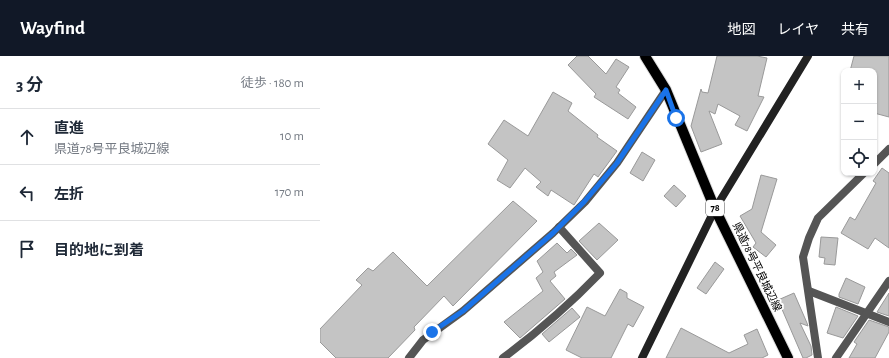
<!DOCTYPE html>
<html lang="ja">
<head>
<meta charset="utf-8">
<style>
  body { margin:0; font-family:"Alegreya Sans","Noto Sans JP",sans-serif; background:#f2f2f3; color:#1f2937 }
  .controls { position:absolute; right:12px; top:12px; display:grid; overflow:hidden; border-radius:8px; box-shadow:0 1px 3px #0004 }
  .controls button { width:36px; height:36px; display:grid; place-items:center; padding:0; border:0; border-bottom:1px solid #e0e1e3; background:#fff; color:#1f2937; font:20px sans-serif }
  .stop { position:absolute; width:12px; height:12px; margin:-9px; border:3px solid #1a73e8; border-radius:50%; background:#fff }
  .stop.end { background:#1a73e8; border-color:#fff; box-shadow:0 1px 4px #0008 }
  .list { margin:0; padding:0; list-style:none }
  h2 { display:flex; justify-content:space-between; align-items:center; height:52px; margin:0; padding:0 16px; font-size:17px }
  h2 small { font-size:13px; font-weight:400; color:#747a83 }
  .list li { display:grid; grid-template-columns:26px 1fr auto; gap:12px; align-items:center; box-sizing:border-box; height:56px; padding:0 16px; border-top:1px solid #e0e1e3 }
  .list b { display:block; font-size:15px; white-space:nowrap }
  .list p { margin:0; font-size:13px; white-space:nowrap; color:#747a83 }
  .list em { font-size:13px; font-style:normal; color:#747a83 }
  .icon { flex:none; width:22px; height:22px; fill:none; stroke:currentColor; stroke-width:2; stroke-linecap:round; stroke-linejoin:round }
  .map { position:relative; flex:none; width:569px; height:302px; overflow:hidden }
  header { display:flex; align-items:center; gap:24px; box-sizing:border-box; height:56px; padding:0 20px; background:#111827; color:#fff }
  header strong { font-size:19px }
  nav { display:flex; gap:22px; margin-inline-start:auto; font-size:14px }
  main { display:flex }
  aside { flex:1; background:#fff }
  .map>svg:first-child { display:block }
  .building { fill:#c4c4c4; stroke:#999 }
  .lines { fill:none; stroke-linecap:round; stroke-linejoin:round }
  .primary-casing { stroke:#dbdbdb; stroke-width:12 }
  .street { stroke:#555; stroke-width:8 }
  .secondary { stroke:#222; stroke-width:8 }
  .primary { stroke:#000; stroke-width:10 }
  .route { stroke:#1a73e8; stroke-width:5 }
  .labels { text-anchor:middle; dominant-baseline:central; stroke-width:3.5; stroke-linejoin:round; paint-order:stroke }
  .shield { fill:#fff; stroke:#4c4c4c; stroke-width:1 }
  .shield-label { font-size:10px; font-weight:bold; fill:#000 }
  .street-label { font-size:11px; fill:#000; stroke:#fff }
</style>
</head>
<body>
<header>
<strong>Wayfind</strong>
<nav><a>地図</a><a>レイヤ</a><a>共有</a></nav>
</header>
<main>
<aside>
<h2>3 分<small>徒歩 · 180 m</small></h2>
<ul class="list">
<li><svg class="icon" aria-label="ahead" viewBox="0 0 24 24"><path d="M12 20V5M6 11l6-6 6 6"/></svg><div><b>直進</b><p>県道78号平良城辺線</p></div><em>10 m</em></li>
<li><svg class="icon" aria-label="left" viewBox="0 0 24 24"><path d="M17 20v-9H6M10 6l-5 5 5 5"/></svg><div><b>左折</b></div><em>170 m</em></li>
<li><svg class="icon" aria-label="arrive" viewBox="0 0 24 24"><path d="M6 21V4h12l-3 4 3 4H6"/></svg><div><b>目的地に到着</b></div></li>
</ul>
</aside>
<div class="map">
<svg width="569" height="302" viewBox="0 0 569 302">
  <rect width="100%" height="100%" fill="#fff"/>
  <!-- building -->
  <g class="building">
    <path d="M257,0H268L286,18L296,3L309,11L296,31L300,34L298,37L316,51L308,63L274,41L276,38L248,9Z"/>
    <path d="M397,0H437L447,2L438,40L444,41L427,75L415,69L420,60L398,48L395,58L389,55L402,88L381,96L371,70L381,33L382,36L388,37Z"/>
    <path d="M534,0H569V61L554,57V15H530Z"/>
    <path d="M233,36L252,47L248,55L278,79L277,81L297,95L278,121L274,118L254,149L231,134L228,140L216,131L221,126L205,112L190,132L177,124L188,104L168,88L184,64L208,80Z"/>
    <path d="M322,96L335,104L323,125L310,117Z"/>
    <path d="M562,112L569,117V192L555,182L548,193L521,177L530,161L535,164L556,127L553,125Z"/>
    <path d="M441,119L457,123L441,176L456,189L446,201L433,191L436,187L420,160L432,153Z"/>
    <path d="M354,129L366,140L356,151L344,140Z"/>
    <path d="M193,145L217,165L133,250L124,240L94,271L95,274L68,302H16L0,286V273L42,229L36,224L48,212L53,215L73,196L107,230Z"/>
    <path d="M279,167L298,184L277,204L259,185Z"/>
    <path d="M501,181L518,182L515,209L504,208L505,202L499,201Z"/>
    <path d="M237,187L247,197L251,193L257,199L234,216L236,220L230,225L245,243L200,282L184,266L223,235L216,222L223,216L217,205Z"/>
    <path d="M395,206L404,213L386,238L377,232Z"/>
    <path d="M526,222L545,231L538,248L519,241V238Z"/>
    <path d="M300,233L307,237V242L324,251L313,271L308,268L291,302H262L246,294L267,251L285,260Z"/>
    <path d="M474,237L487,267L488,270L480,267L491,290L492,299L486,302H483L458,244Z"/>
    <path d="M569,237V260L557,256Z"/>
    <path d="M516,251L538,260L523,282L507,277Z"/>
    <path d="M252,252L260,261L229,286L222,278Z"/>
    <path d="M549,264L569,271V276L555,302H529L537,288L534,286Z"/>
    <path d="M361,272L409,297L428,288L424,279L437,273L448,299L442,302H346Z"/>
  </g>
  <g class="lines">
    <defs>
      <path id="primary" d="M325,0L346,34L395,153L468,302"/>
    </defs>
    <!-- primary casing -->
    <use href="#primary" class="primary-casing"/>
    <!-- street -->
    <g class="street">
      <path d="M554,108L569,93"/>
      <path d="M489,235L569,266"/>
      <path d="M89,302L103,284L143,255L233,177L265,146L297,107L346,34"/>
      <path d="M183,302C218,276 250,248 280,217L239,171"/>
      <path d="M498,302L483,201L489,182L498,162L544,117"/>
      <path d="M516,302L569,225"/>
    </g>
    <!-- secondary -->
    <path class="secondary" d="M322,302L395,153L488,0"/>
    <!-- primary -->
    <use href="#primary" class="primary"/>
  </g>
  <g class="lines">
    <!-- route -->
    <path class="route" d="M112,276L143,255L233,177L264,146L297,107L346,34L356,62"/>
  </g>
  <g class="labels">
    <!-- shield labels -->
    <rect class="shield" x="386" y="144" width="18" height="16" rx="3"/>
    <g class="shield-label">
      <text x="395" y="152">78</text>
    </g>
    <!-- street labels -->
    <g class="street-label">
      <text transform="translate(437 211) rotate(64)">県道78号平良城辺線</text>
    </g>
  </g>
</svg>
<div class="controls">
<button>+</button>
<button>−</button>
<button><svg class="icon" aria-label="locate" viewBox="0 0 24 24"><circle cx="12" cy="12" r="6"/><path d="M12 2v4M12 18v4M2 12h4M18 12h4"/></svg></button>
</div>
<div class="stop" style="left:356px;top:62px"></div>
<div class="stop end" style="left:112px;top:276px"></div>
</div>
</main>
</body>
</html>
